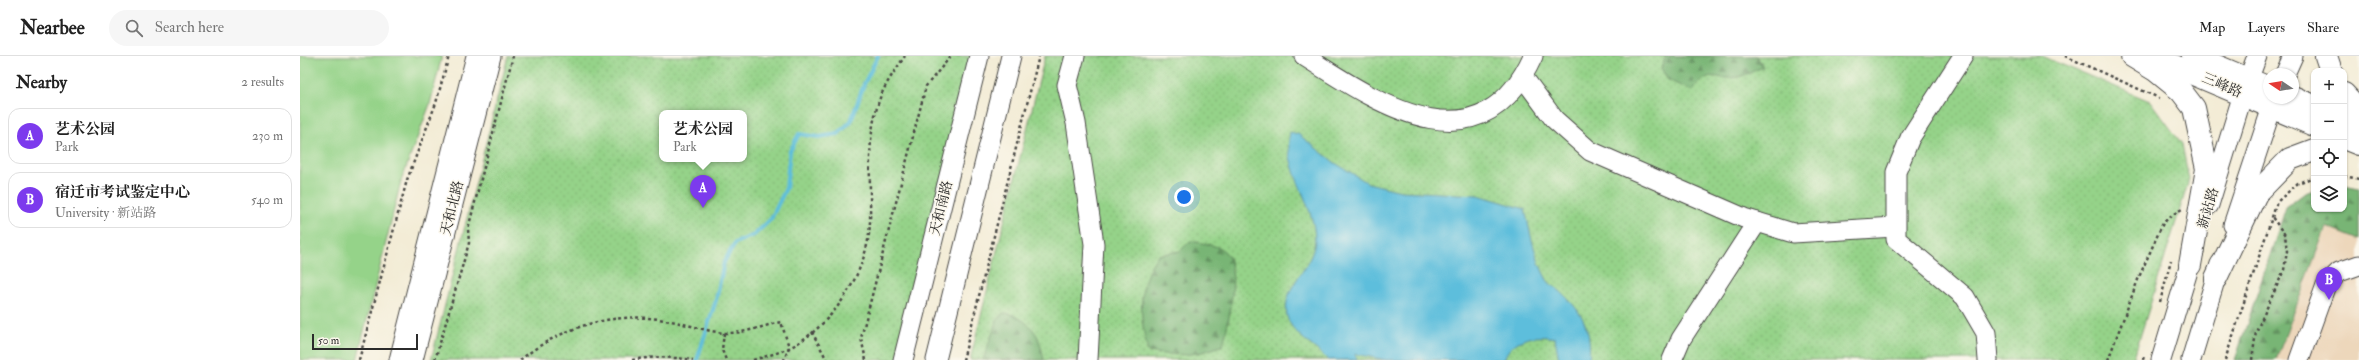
<!DOCTYPE html>
<html lang="en">
<head>
<meta charset="utf-8">
<style>
  body { margin:0; font-family:"IM FELL Double Pica","Noto Serif SC",serif; background:#f6f6f6; color:#222 }
  .controls { position:absolute; right:12px; top:12px; display:grid; overflow:hidden; border-radius:8px; box-shadow:0 1px 3px #0004 }
  .controls button { width:36px; height:36px; display:grid; place-items:center; padding:0; border:0; border-bottom:1px solid #e0e0e0; background:#fff; color:#222; font:20px sans-serif }
  .compass { position:absolute; left:1963px; top:12px; width:36px; height:36px; border-radius:50%; background:#fff; box-shadow:0 1px 3px #0004; rotate:282deg }
  .scale { position:absolute; left:12px; bottom:10px; width:106px; box-sizing:border-box; padding-left:4px; border:2px solid #2b2b2b; border-top:0; font-size:11px; line-height:14px; white-space:nowrap; color:#2b2b2b; -webkit-text-stroke:3px #fbf7ec; paint-order:stroke }
  .you { position:absolute; left:884px; top:141px; width:14px; height:14px; margin:-10px; border:3px solid #fff; border-radius:50%; background:#1a73e8; box-shadow:0 0 0 6px #1a73e833 }
  .badge { display:grid; place-items:center; width:26px; height:26px; border-radius:50%; background:#7c3aed; color:#fff; font-size:13px; font-weight:700 }
  .pin { position:absolute; translate:-50% -33px; filter:drop-shadow(0 1px 2px #0008) }
  .pin::after { content:''; position:absolute; top:21px; width:14px; height:12px; background:inherit; clip-path:polygon(0 0,100% 0,50% 100%) }
  .popup { position:absolute; left:359px; top:54px; width:88px; height:52px; box-sizing:border-box; display:grid; place-content:center; border-radius:8px; background:#fff; filter:drop-shadow(0 1px 3px #0005); font-size:13px; white-space:nowrap; color:#767676 }
  .popup b { font-size:15px; color:#222 }
  .popup::after { content:''; position:absolute; left:50%; top:100%; margin-left:-8px; border:8px solid transparent; border-top-color:#fff }
  .list { margin:0; padding:0; list-style:none }
  h2 { display:flex; justify-content:space-between; align-items:center; height:52px; margin:0; padding:0 16px; font-size:17px }
  h2 small { font-size:13px; font-weight:400; color:#767676 }
  .list li { display:grid; grid-template-columns:26px 1fr auto; gap:12px; align-items:center; box-sizing:border-box; height:56px; margin:0 8px 8px; padding:0 8px; border:1px solid #e0e0e0; border-radius:12px }
  .list b { display:block; font-size:15px; white-space:nowrap }
  .list p { margin:0; font-size:13px; white-space:nowrap; color:#767676 }
  .list em { font-size:13px; font-style:normal; color:#767676 }
  .icon { flex:none; width:22px; height:22px; fill:none; stroke:currentColor; stroke-width:2; stroke-linecap:round; stroke-linejoin:round }
  .map { position:relative; flex:none; width:2059px; height:304px; overflow:hidden }
  header { display:flex; align-items:center; gap:24px; box-sizing:border-box; height:56px; padding:0 20px; background:#fff; border-bottom:1px solid #e0e0e0 }
  header strong { font-size:19px }
  nav { display:flex; gap:22px; margin-inline-start:auto; font-size:14px }
  .search { width:280px; height:36px; background:#f6f6f6; display:flex; align-items:center; gap:10px; box-sizing:border-box; padding:0 14px; border-radius:22px; color:#767676; font-size:15px }
  main { display:flex }
  aside { flex:1; background:#fff }
  .map>svg:first-child { display:block }
  .built { fill:#edd7bb }
  .grass { fill:url(#grass-dots); stroke:#607f5a; fill-rule:evenodd }
  .forest { fill:url(#forest-firs); stroke:#527050 }
  .garden { fill:#95d389; stroke:#607f5a }
  .water { fill:#5dbedc; stroke:#447484 }
  .lines { fill:none; stroke-linecap:round; stroke-linejoin:round }
  .stream { stroke:#5dbedc; stroke-width:4 }
  .minor-casing { stroke:#494845; stroke-width:21 }
  .major-casing { stroke:#494845; stroke-width:24 }
  .path { stroke:#494845; stroke-width:2.5; stroke-dasharray:3 3; stroke-linecap:butt }
  .minor { stroke:#fff; stroke-width:19 }
  .major { stroke:#fff; stroke-width:22 }
  .labels { text-anchor:middle; dominant-baseline:central; stroke-width:3; stroke-linejoin:round; paint-order:stroke }
  .street-label { font-size:14px; fill:#2b2b2b; stroke:#fbf7ec }
</style>
</head>
<body>
<header>
<strong>Nearbee</strong>
<div class="search"><svg class="icon" aria-label="search" viewBox="0 0 24 24"><circle cx="10" cy="10" r="6"/><path d="M15 15l6 6"/></svg>Search here</div>
<nav><a>Map</a><a>Layers</a><a>Share</a></nav>
</header>
<main>
<aside>
<h2>Nearby<small>2 results</small></h2>
<ul class="list">
<li><span class="badge">A</span><div><b>艺术公园</b><p>Park</p></div><em>230 m</em></li>
<li><span class="badge">B</span><div><b>宿迁市考试鉴定中心</b><p>University · 新站路</p></div><em>540 m</em></li>
</ul>
</aside>
<div class="map">
<svg width="2059" height="304" viewBox="0 0 2059 304">
  <defs>
    <pattern id="grass-dots" width="8" height="8" patternUnits="userSpaceOnUse"><rect width="8" height="8" fill="#95d389"/><path d="M2 2h.1M6 6h.1" fill="none" stroke="#81b576" stroke-width="1.8" stroke-linecap="round"/></pattern>
    <pattern id="forest-firs" width="22" height="20" patternUnits="userSpaceOnUse"><rect width="22" height="20" fill="#78b575"/><path d="M5 1l3.5 6h-7zM16 11l3.5 6h-7z" fill="#639360"/></pattern>
  </defs>
  <rect width="100%" height="100%" fill="#fbf7ec"/>
  <filter id="ink" filterUnits="userSpaceOnUse"><feTurbulence type="fractalNoise" baseFrequency=".025" numOctaves="2"/><feDisplacementMap in="SourceGraphic" scale="8" xChannelSelector="R" yChannelSelector="G"/><feConvolveMatrix kernelMatrix="1 2 1 2 8 2 1 2 1" color-interpolation-filters="sRGB"/></filter>
  <filter id="wash" filterUnits="userSpaceOnUse"><feTurbulence type="fractalNoise" baseFrequency=".012" numOctaves="4" result="noise"/><feDisplacementMap in="SourceGraphic" scale="16" xChannelSelector="R" yChannelSelector="G"/><feGaussianBlur stdDeviation="0.9" result="paint"/><feColorMatrix in="noise" values="0 0 0 0 0 0 0 0 0 0 0 0 0 0 0 0 0 1.4 0 .05"/><feComposite in="paint" operator="in"/></filter>
  <g filter="url(#wash)">
    <rect width="100%" height="100%" fill="#f3ecd6"/>
    <!-- built -->
    <path class="built" d="M2026,171L2059,184V304H1976Z"/>
    <!-- grass -->
    <g class="grass">
      <path d="M208,0H674L599,304H131ZM362,57H444V103H362Z"/>
      <path d="M745,0H1741L1850,45L1882,88L1889,124L1833,304H670Z"/>
    </g>
    <!-- forest -->
    <g class="forest">
      <path d="M1366,0H1457L1463,11C1455,14 1445,20 1437,21C1413,26 1412,10 1392,35L1368,24L1361,12Z"/>
      <path d="M2044,129L2059,132V184L2026,171L1976,304H1935L1986,151L2005,137L2014,134V153H2044Z"/>
      <path d="M890,185C900,187 917,188 925,196C941,212 928,269 923,289C894,301 878,300 848,296C840,263 836,228 858,199L880,195Z"/>
      <path d="M703,257C716,257 733,270 738,282C741,289 742,297 744,304H683L697,264Z"/>
    </g>
    <!-- garden -->
    <path class="garden" d="M0,0H142L130,48L101,125L57,304H0Z"/>
    <!-- water -->
    <path class="water" d="M990,76L998,78L1035,107L1068,127L1101,135L1178,139L1225,153C1230,176 1235,203 1247,224C1250,229 1257,232 1261,236C1283,257 1292,273 1289,304H1259L1255,282C1236,278 1210,282 1204,304H1086L1055,298L1057,304H1028C1017,292 990,276 987,260C981,229 1015,212 1015,182C1014,146 982,112 990,76Z"/>
    <g class="lines">
      <!-- stream -->
      <path class="stream" d="M397,304L416,244L424,206L435,187L454,179L471,163L486,132L490,95L499,78L519,81L538,78L551,65L564,28L578,0"/>
    </g>
  </g>
  <g filter="url(#ink)">
    <g class="lines">
      <defs>
        <g id="minor">
          <path d="M775,0L767,29L776,67L794,188L788,304"/>
          <path d="M1004,0C1079,48 1180,117 1233,0"/>
          <path d="M1663,0L1610,82L1596,116V183L1665,241L1686,277L1688,304"/>
          <path d="M1985,18L1993,0"/>
          <path d="M1223,21L1254,63L1290,95L1444,162L1493,177L1595,171"/>
          <path d="M1909,149L1943,38L1957,0"/>
          <path d="M1933,169L1975,42"/>
          <path d="M99,304L176,0"/>
          <path d="M113,304L191,0"/>
          <path d="M603,304L679,0"/>
          <path d="M636,304L711,0"/>
          <path d="M1372,304L1381,283L1457,166"/>
          <path d="M1861,304L1894,195"/>
          <path d="M1891,304L1920,208"/>
          <path d="M1999,304L2026,229L2039,216L2059,209"/>
        </g>
        <g id="major">
          <path d="M1832,0L1855,14L1881,35L1894,52L1907,113L1890,209"/>
          <path d="M1851,0L2014,69"/>
          <path d="M1893,0L1969,32"/>
          <path d="M2026,0L2031,15"/>
          <path d="M2044,38L2059,54"/>
          <path d="M1993,41L2014,50"/>
          <path d="M2044,63L2059,69"/>
          <path d="M2044,82L2059,88"/>
          <path d="M1916,222L1956,138L1990,103L2014,94"/>
        </g>
      </defs>
      <!-- minor casing -->
      <use href="#minor" class="minor-casing"/>
      <!-- major casing -->
      <use href="#major" class="major-casing"/>
      <!-- path -->
      <g class="path">
        <path d="M1765,0L1859,42"/>
        <path d="M2044,120L2059,123"/>
        <path d="M1860,246L1871,204"/>
        <path d="M512,276L527,304"/>
        <path d="M424,277L422,294L426,304"/>
        <path d="M59,304L107,124L136,47L149,0"/>
        <path d="M135,304L169,187L168,173L213,0"/>
        <path d="M220,304C261,271 312,255 365,264C385,267 404,275 424,277C444,278 462,270 481,266L489,291L484,304"/>
        <path d="M332,304C352,300 372,301 393,304"/>
        <path d="M453,304C470,299 487,295 501,285C539,260 569,211 570,165C571,125 566,87 578,48C583,30 595,15 605,0"/>
        <path d="M566,304L561,282L626,30L651,0"/>
        <path d="M663,304L739,0"/>
        <path d="M1808,304L1839,221L1863,167L1872,159L1882,153"/>
        <path d="M1843,304L1844,299"/>
        <path d="M1925,304L1977,146L1998,127L2014,121"/>
        <path d="M1952,304L1956,276L1984,214L1987,195L1985,179L1972,161"/>
      </g>
      <!-- minor -->
      <use href="#minor" class="minor"/>
      <!-- major -->
      <use href="#major" class="major"/>
    </g>
  </g>
  <g class="labels">
    <!-- street labels -->
    <g class="street-label">
      <text transform="translate(1922 29) rotate(23)">三峰路</text>
      <text transform="translate(152 152) rotate(-76)">天和北路</text>
      <text transform="translate(641 152) rotate(-76)">天和南路</text>
      <text transform="translate(1908 152) rotate(-73)">新站路</text>
    </g>
  </g>
</svg>
<div class="controls">
<button>+</button>
<button>−</button>
<button><svg class="icon" aria-label="locate" viewBox="0 0 24 24"><circle cx="12" cy="12" r="6"/><path d="M12 2v4M12 18v4M2 12h4M18 12h4"/></svg></button>
<button><svg class="icon" aria-label="layers" viewBox="0 0 24 24"><path d="M12 4l9 5-9 5-9-5zM3 14l9 5 9-5"/></svg></button>
</div>
<svg class="compass" viewBox="-18 -18 36 36"><path d="M0-13l5 13h-10z" fill="#e53935"/><path d="M0 13l5-13h-10z" fill="#767676"/></svg>
<div class="scale">50 m</div>
<div class="you"></div>
<div class="pin badge" style="left:403px;top:152px">A</div>
<div class="popup"><b>艺术公园</b>Park</div>
<div class="pin badge" style="left:2029px;top:244px">B</div>
</div>
</main>
</body>
</html>
